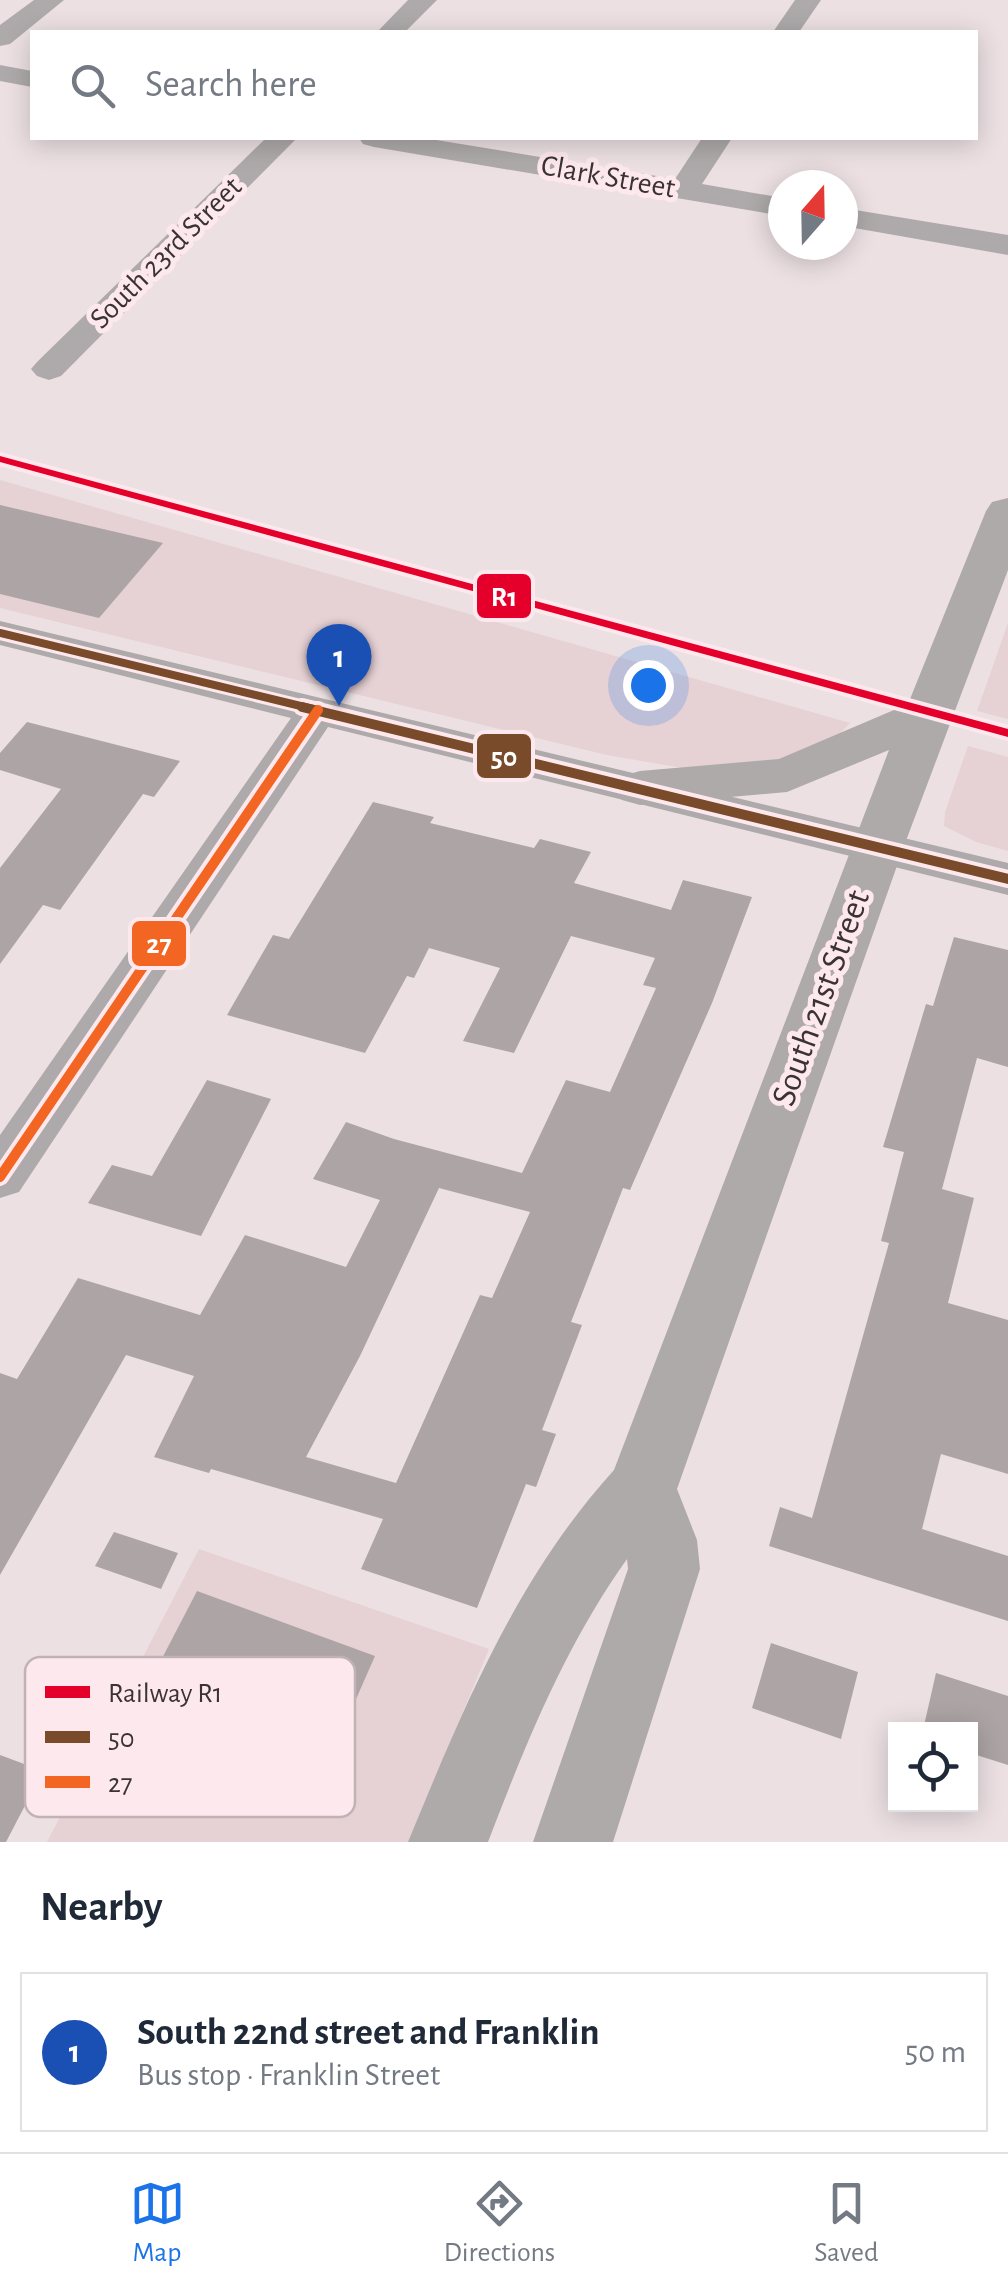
<!DOCTYPE html>
<html lang="en">
<head>
<meta charset="utf-8">
<style>
  body { margin:0; font-family:"Alegreya Sans",sans-serif; background:#f2f2f3; color:#1f2937 }
  .controls { position:absolute; right:30px; bottom:30px; display:grid; overflow:hidden; border-radius:0px; box-shadow:0 5px 25px #0003 }
  .controls button { width:90px; height:90px; display:grid; place-items:center; padding:0; border:0; border-bottom:2px solid #e0e1e3; background:#fff; color:#1f2937; font:50px sans-serif }
  .compass { position:absolute; left:768px; top:170px; width:90px; height:90px; border-radius:50%; background:#fff; box-shadow:0 5px 25px #0003; rotate:20deg }
  .you { position:absolute; left:648px; top:685px; width:35px; height:35px; margin:-25px; border:8px solid #fff; border-radius:50%; background:#1a73e8; box-shadow:0 0 0 15px #1a73e833 }
  .badge { display:grid; place-items:center; width:65px; height:65px; border-radius:50%; background:#1a73e8; color:#fff; font-size:32px; font-weight:700 }
  .pin { position:absolute; translate:-50% -82px; filter:drop-shadow(0 2px 5px #0008) }
  .pin::after { content:''; position:absolute; top:52px; width:35px; height:30px; background:inherit; clip-path:polygon(0 0,100% 0,50% 100%) }
  .list { margin:0; padding:0; list-style:none }
  h2 { display:flex; justify-content:space-between; align-items:center; height:130px; margin:0; padding:0 40px; font-size:42px }
  h2 small { font-size:32px; font-weight:400; color:#747a83 }
  .list li { display:grid; grid-template-columns:65px 1fr auto; gap:30px; align-items:center; box-sizing:border-box; height:160px; margin:0 20px 20px; padding:0 20px; border:2px solid #e0e1e3; border-radius:0px }
  .list b { display:block; font-size:38px; white-space:nowrap }
  .list p { margin:0; font-size:32px; white-space:nowrap; color:#747a83 }
  .list em { font-size:32px; font-style:normal; color:#747a83 }
  .icon { flex:none; width:55px; height:55px; fill:none; stroke:currentColor; stroke-width:2; stroke-linecap:round; stroke-linejoin:round }
  .map { position:relative; flex:none; width:1008px; height:1842px; overflow:hidden }
  .search { position:absolute; background:#fff; box-shadow:0 5px 25px #0003; left:30px; right:30px; top:30px; height:110px; display:flex; align-items:center; gap:25px; box-sizing:border-box; padding:0 35px; border-radius:0px; color:#747a83; font-size:38px }
  .sheet { height:310px; background:#fff }
  nav { display:flex; justify-content:space-around; align-items:center; box-sizing:border-box; height:140px; border-top:2px solid #e0e1e3; background:#fff; font-size:28px; color:#747a83 }
  nav a { display:grid; justify-items:center; gap:5px }
  nav .on { color:#1a73e8 }
  .map>svg:first-child { display:block }
  .built { fill:#e6d1d5 }
  .building { fill:#aca4a5; fill-rule:evenodd }
  .lines { fill:none; stroke-linecap:round; stroke-linejoin:round }
  .minor { fill:#aeaaab; fill-rule:evenodd }
  .secondary { fill:#aeaaaa; fill-rule:evenodd }
  .bus-1-far1-casing { stroke:#fde9ed; stroke-width:14 }
  .bus-1-casing { stroke:#fde9ed; stroke-width:18 }
  .bus-2-casing { stroke:#fde9ed; stroke-width:18 }
  .bus-1-far1 { stroke:#7a4b2a; stroke-width:8 }
  .bus-1 { stroke:#7a4b2a; stroke-width:10 }
  .bus-2 { stroke:#f26522; stroke-width:10 }
  .rail-1-casing { stroke:#fde9ed; stroke-width:8 }
  .rail-1 { fill:#e4002b; fill-rule:evenodd }
  .labels { text-anchor:middle; dominant-baseline:central; stroke-width:10; stroke-linejoin:round; paint-order:stroke }
  .far-street-label { font-size:30px; fill:#3a3234; stroke:#fde9ed }
  .street-label { font-size:35px; fill:#3a3234; stroke:#fde9ed }
  .key { fill:#fde9ed; stroke:#c2b2b6; stroke-width:2.5 }
  .key-label { font-size:28px; fill:#3a3234 }
  .line-badge { stroke:#fde9ed; stroke-width:4 }
  .badge-label { font-size:28px; text-anchor:middle; font-weight:bold; fill:#fff }
</style>
</head>
<body>
<div class="map">
<svg width="1008" height="1842" viewBox="0 0 1008 1842">
  <rect width="100%" height="100%" fill="#ece0e3"/>
  <!-- built -->
  <g class="built">
    <path d="M0,480L850,723L833,741L767,766L688,769L607,755L0,608Z"/>
    <path d="M1008,623V719L977,711Z"/>
    <path d="M968,746L1008,757V851L976,842L944,826L945,812Z"/>
    <path d="M199,1549L489,1649L409,1842H47Z"/>
  </g>
  <!-- building -->
  <g class="building">
    <path d="M0,505L163,543L99,618L0,594Z"/>
    <path d="M27,722L180,761L154,797L143,794L60,910L43,905L0,964V868L61,789L0,770V753Z"/>
    <path d="M373,802L434,817L430,823L534,848L540,839L591,852L574,883L671,910L683,880L752,897L712,1003L630,1190L623,1188L571,1322L582,1325L542,1430L556,1434L536,1487L526,1484L477,1608L361,1569L383,1519L211,1469L209,1473L154,1457L194,1376L126,1355L0,1575V1373L17,1379L78,1278L200,1315L245,1235L346,1267L380,1200L313,1179L346,1122L394,1139L522,1173L566,1080L610,1092L656,988L643,985L655,958L571,936L514,1053L463,1041L500,968L429,948L414,978L407,976L365,1053L227,1015L273,935L289,939ZM439,1188L530,1212L492,1298L480,1295L396,1483L306,1457L360,1356Z"/>
    <path d="M954,937L1008,950V1067L977,1058L942,1189L974,1198L948,1303L1008,1320V1474L941,1454L922,1529L1008,1556V1621L769,1546L780,1507L812,1518L889,1243L881,1241L904,1152L883,1147L926,1004L933,1006Z"/>
    <path d="M207,1080L271,1099L201,1236L88,1203L112,1165L152,1176Z"/>
    <path d="M114,1532L178,1553L161,1589L95,1566Z"/>
    <path d="M197,1591L375,1656L327,1765L143,1695Z"/>
    <path d="M771,1643L858,1672L841,1739L752,1708Z"/>
    <path d="M936,1673L1008,1696V1765L970,1753V1730H923Z"/>
    <path d="M0,1755L43,1771L6,1842H0Z"/>
  </g>
  <g class="lines">
    <!-- minor -->
    <g class="minor">
      <path d="M34,0H64L10,44L0,46V25Z"/>
      <path d="M408,0H437L405,32H377Z"/>
      <path d="M795,0H821L799,32H773Z"/>
      <path d="M0,65L32,71V87L0,81Z"/>
      <path d="M266,138H297L61,376L49,380L37,376L31,369L37,362Z"/>
      <path d="M359,138H424L675,179L702,138H732L702,184L783,198V216L374,147L363,144Z"/>
      <path d="M843,208L1008,235V255L843,226Z"/>
      <path d="M0,621L1008,863V895L328,727L19,1192L0,1198V1135L291,718L0,645Z"/>
    </g>
    <!-- secondary -->
    <path class="secondary" d="M1008,498V570L904,846L677,1489L697,1540L700,1569L613,1842H533L628,1569L627,1559C565,1646 526,1743 488,1842H408C463,1709 516,1578 614,1470L889,750L787,792L640,805L622,800L614,788L622,776L640,771L779,759L908,704L986,511L992,502Z"/>
    <defs>
      <path id="bus-1-far1" d="M0,633L313,709"/>
      <path id="bus-1" d="M302,707L1008,879"/>
      <path id="bus-2" d="M0,1177L318,710"/>
    </defs>
    <!-- bus-1-far1 casing -->
    <use href="#bus-1-far1" class="bus-1-far1-casing"/>
    <!-- bus-1 casing -->
    <use href="#bus-1" class="bus-1-casing"/>
    <!-- bus-2 casing -->
    <use href="#bus-2" class="bus-2-casing"/>
    <!-- bus-1-far1 -->
    <use href="#bus-1-far1" class="bus-1-far1"/>
    <!-- bus-1 -->
    <use href="#bus-1" class="bus-1"/>
    <!-- bus-2 -->
    <use href="#bus-2" class="bus-2"/>
    <defs>
      <path id="rail-1" d="M0,456L1008,729V737L0,462Z"/>
    </defs>
    <!-- rail-1 casing -->
    <use href="#rail-1" class="rail-1-casing"/>
    <!-- rail-1 -->
    <use href="#rail-1" class="rail-1"/>
  </g>
  <g class="labels">
    <!-- far-street labels -->
    <g class="far-street-label">
      <text transform="translate(608 177) rotate(10)">Clark Street</text>
      <text transform="translate(166 253) rotate(-45)">South 23rd Street</text>
    </g>
    <!-- street labels -->
    <g class="street-label">
      <text transform="translate(821 998) rotate(-70)">South 21st Street</text>
    </g>
  </g>
  <!-- legend -->
  <rect x="25" y="1657" width="330" height="160" rx="15" class="key"/>
  <rect x="45" y="1686" width="45" height="12" fill="#e4002b"/>
  <rect x="45" y="1731" width="45" height="12" fill="#7a4b2a"/>
  <rect x="45" y="1776" width="45" height="12" fill="#f26522"/>
  <g class="key-label">
    <text x="108" y="1702">Railway R1</text>
    <text x="108" y="1747">50</text>
    <text x="108" y="1792">27</text>
  </g>
  <g class="line-badge">
    <rect x="475" y="572" width="58" height="48" rx="10" fill="#e4002b"/>
    <rect x="475" y="732" width="58" height="48" rx="10" fill="#7a4b2a"/>
    <rect x="130" y="919" width="58" height="49" rx="10" fill="#f26522"/>
  </g>
  <g class="badge-label">
    <text x="504" y="606">R1</text>
    <text x="504" y="766">50</text>
    <text x="159" y="953">27</text>
  </g>
</svg>
<div class="controls">
<button><svg class="icon" aria-label="locate" viewBox="0 0 24 24"><circle cx="12" cy="12" r="6"/><path d="M12 2v4M12 18v4M2 12h4M18 12h4"/></svg></button>
</div>
<svg class="compass" viewBox="-18 -18 36 36"><path d="M0-13l5 13h-10z" fill="#e53935"/><path d="M0 13l5-13h-10z" fill="#747a83"/></svg>
<div class="you"></div>
<div class="pin badge" style="left:339px;top:706px;background:#1a4fb4">1</div>
<div class="search"><svg class="icon" aria-label="search" viewBox="0 0 24 24"><circle cx="10" cy="10" r="6"/><path d="M15 15l6 6"/></svg>Search here</div>
</div>
<section class="sheet">
<h2>Nearby<small></small></h2>
<ul class="list">
<li><span class="badge" style="background:#1a4fb4">1</span><div><b>South 22nd street and Franklin</b><p>Bus stop · Franklin Street</p></div><em>50 m</em></li>
</ul>
</section>
<nav>
<a class="on"><svg class="icon" aria-label="map" viewBox="0 0 24 24"><path d="M3 6l6-2 6 2 6-2v14l-6 2-6-2-6 2zM9 4v14M15 6v14"/></svg>Map</a>
<a><svg class="icon" aria-label="directions" viewBox="0 0 24 24"><path d="M12 3l9 9-9 9-9-9zM9 14v-3h6M13 9l2 2-2 2"/></svg>Directions</a>
<a><svg class="icon" aria-label="saved" viewBox="0 0 24 24"><path d="M7 4h10v16l-5-4-5 4z"/></svg>Saved</a>
</nav>
</body>
</html>
